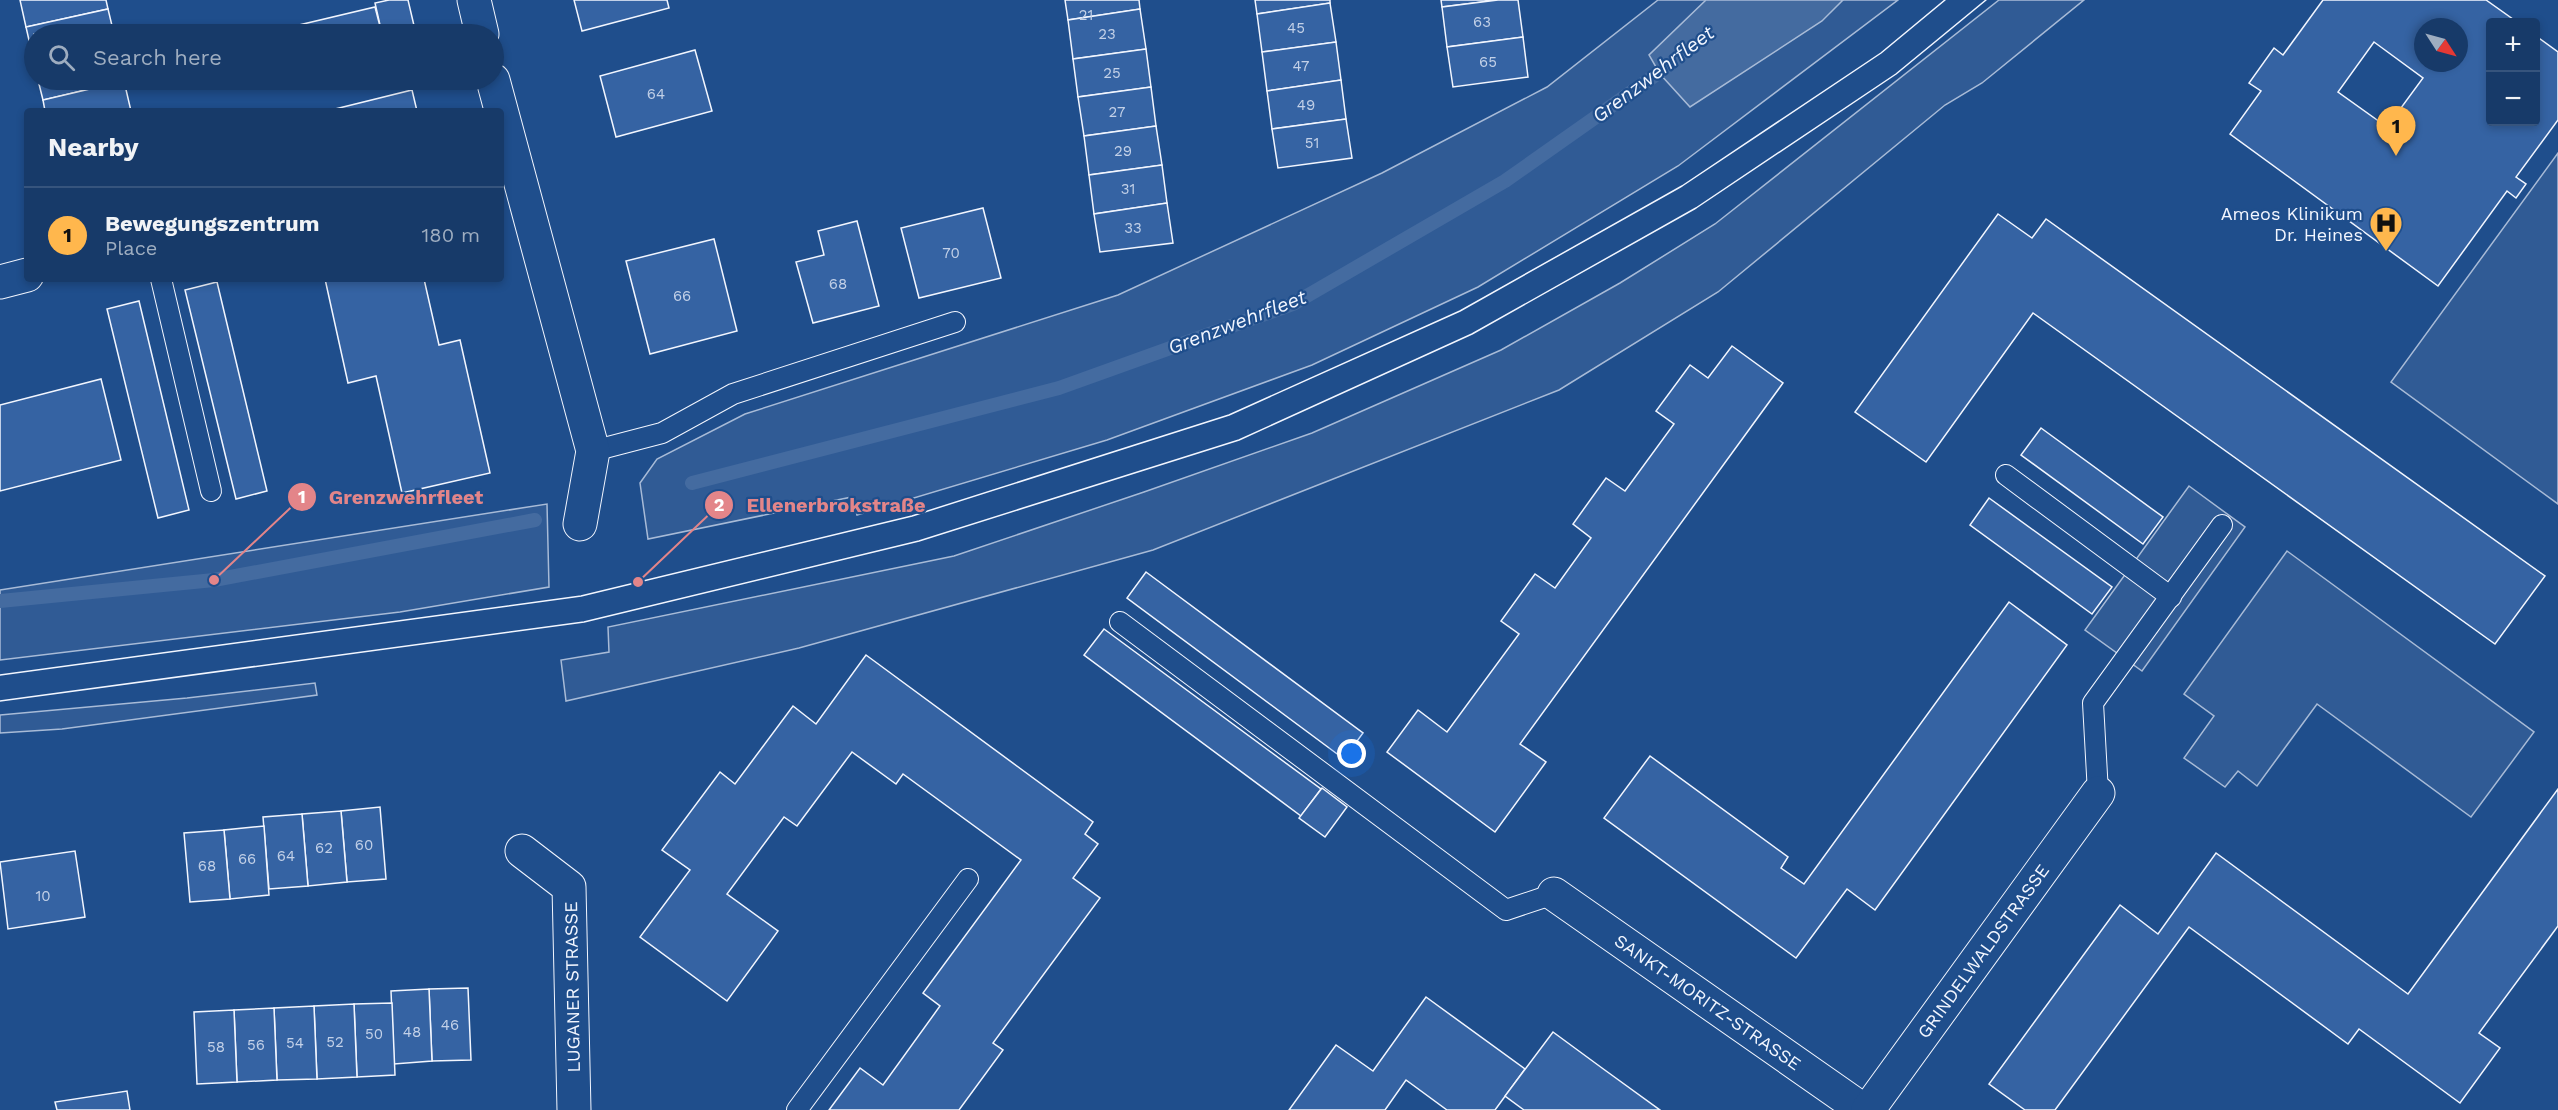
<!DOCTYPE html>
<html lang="en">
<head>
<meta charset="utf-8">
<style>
  body { margin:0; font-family:"Work Sans",sans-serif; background:#20416f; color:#f1f3f6 }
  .controls { position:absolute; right:18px; top:18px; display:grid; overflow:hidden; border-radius:6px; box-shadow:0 3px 9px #0003 }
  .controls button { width:54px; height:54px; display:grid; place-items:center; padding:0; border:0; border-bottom:2px solid #36547d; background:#173a69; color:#f1f3f6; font:30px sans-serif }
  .compass { position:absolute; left:2414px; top:18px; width:54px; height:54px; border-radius:50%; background:#173a69; box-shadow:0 3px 9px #0003; rotate:126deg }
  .you { position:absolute; left:1352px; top:754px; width:21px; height:21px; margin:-15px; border:4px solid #fff; border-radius:50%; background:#1a73e8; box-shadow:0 0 0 9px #1a73e833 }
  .badge { display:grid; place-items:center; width:39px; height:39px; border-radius:50%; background:#ffb74d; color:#111; font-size:20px; font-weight:700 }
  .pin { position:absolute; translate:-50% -50px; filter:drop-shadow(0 2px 3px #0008) }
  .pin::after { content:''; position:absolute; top:32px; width:21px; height:18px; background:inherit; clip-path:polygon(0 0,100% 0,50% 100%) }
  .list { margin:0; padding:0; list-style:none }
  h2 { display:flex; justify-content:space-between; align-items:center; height:78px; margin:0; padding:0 24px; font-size:26px }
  h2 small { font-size:20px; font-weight:400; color:#9eadc0 }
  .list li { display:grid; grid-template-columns:39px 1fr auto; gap:18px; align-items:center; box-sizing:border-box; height:96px; padding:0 24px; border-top:2px solid #36547d }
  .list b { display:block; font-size:22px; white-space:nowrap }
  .list p { margin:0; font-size:20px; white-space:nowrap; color:#9eadc0 }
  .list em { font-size:20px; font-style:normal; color:#9eadc0 }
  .icon { flex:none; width:33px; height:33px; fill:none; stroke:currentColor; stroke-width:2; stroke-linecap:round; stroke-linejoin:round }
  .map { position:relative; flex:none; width:2558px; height:1110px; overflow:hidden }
  .search { position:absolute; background:#173a69; box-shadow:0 3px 9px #0003; left:24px; top:24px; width:480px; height:66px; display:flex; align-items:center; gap:15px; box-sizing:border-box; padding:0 21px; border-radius:33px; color:#9eadc0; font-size:22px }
  .panel { position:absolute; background:#173a69; box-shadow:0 3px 9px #0003; left:24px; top:108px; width:480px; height:174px; border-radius:6px }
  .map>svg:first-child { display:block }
  .built { fill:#305b95; stroke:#a8bbd7; stroke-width:1.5 }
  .water { fill:#446ba0; stroke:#a8bbd7; stroke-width:1.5 }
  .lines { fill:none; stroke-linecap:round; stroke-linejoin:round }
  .stream { stroke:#446ba0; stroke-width:14 }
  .building { fill:#3563a3; stroke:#f2f6ff; stroke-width:1.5; fill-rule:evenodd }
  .lane-casing { stroke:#f2f6ff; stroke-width:22 }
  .street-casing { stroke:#f2f6ff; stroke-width:35 }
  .lane { stroke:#1f4e8c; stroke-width:20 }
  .street { stroke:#1f4e8c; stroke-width:33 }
  .tram { stroke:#f2f6ff; stroke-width:1.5 }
  .labels { text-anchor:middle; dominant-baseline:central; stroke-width:4.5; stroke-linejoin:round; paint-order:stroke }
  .number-label { font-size:15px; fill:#c3d1e8 }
  .poi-label { font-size:18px; fill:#f2f6ff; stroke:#1f4e8c; text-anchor:end }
  .street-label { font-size:18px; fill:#f2f6ff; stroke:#1f4e8c }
  .water-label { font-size:20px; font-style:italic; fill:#f2f6ff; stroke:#1f4e8c }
  .leader { fill:none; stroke:#e38589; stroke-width:2 }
  .callout-dot { fill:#e38589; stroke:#1f4e8c; stroke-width:2 }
  .mark-label { font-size:18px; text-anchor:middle; font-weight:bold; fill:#fff }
  .callout-label { font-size:20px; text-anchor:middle; font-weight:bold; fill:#e38589; stroke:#1f4e8c; stroke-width:4.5; stroke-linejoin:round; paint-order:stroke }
</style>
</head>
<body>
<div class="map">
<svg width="2558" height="1110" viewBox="0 0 2558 1110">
  <rect width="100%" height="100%" fill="#1f4e8c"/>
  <!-- built -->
  <g class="built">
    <path d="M1658,0H1898L1678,166L1478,287L1312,365L1107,440L857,515L852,497L648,539L640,483L657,459L745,414L1118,295L1382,173L1547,87Z"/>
    <path d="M1999,0H2084L1982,83L1945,105L1718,292L1559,390L1153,550L799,648L566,701L561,660L609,652L608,627L954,556L1144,492L1312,433L1501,350L1620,283L1715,224Z"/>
    <path d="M2558,153V504L2391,382Z"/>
    <path d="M2189,486L2245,527L2142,671L2085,630Z"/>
    <path d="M547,504L549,587L400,612L0,660V590Z"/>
    <path d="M2287,551L2534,732L2471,817L2317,704L2257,786L2238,771L2225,787L2184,758L2214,716L2184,694Z"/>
    <path d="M315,683L317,695L62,729L0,733V715L187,698Z"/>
  </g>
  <!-- water -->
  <path class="water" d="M1706,0H1843L1822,21L1690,107L1660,74L1649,55Z"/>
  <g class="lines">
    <!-- stream -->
    <g class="stream">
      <path d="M692,483L1059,388L1293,304L1505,181L1674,62"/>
      <path d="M0,601L214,580L535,520"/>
    </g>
  </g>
  <!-- building -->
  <g class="building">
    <path d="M20,0H106L108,9L26,27Z"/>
    <path d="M389,0H408L416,34H382L375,3Z"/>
    <path d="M574,0H667L669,8L582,31Z"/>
    <path d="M1065,0H1139L1140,9L1068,20Z"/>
    <path d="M1255,0H1330V3L1257,14Z"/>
    <path d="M1441,0H1498L1442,7Z"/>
    <path d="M1498,0H1518L1523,37L1447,47L1442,7Z"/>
    <path d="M2323,0H2486L2517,22H2490V122H2536V36L2558,52V120L2516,177L2526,184L2516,198L2507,191L2438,286L2230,134L2261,91L2249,83L2274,48L2283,55ZM2423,27H2459V63H2423ZM2374,42L2423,78L2387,127L2338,92Z"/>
    <path d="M1330,3L1336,42L1262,52L1257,14Z"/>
    <path d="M375,7L382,34H261Z"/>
    <path d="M108,9L114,34H34V62L26,27Z"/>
    <path d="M1140,9L1146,49L1073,59L1068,20Z"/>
    <path d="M1523,37L1528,77L1453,87L1447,47Z"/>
    <path d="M1336,42L1341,80L1267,91L1262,52Z"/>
    <path d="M1146,49L1151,87L1078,97L1073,59Z"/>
    <path d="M695,50L712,111L616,137L600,76Z"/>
    <path d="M38,80H124V81L43,100Z"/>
    <path d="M193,80H223L195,86Z"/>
    <path d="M1341,80L1346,119L1272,129L1267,91Z"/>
    <path d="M124,81L131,111H45L43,100Z"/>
    <path d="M1151,87L1156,126L1084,136L1078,97Z"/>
    <path d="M412,90L417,111H327Z"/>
    <path d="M1346,119L1352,158L1278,168L1272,129Z"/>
    <path d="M1156,126L1162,165L1089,175L1084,136Z"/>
    <path d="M1162,165L1167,203L1094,214L1089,175Z"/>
    <path d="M1167,203L1173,243L1100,252L1094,214Z"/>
    <path d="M983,208L1001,278L919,298L901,228Z"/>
    <path d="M1998,214L2032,238L2046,219L2545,576L2495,644L2033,313L1926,462L1855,412Z"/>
    <path d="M857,221L879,306L813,323L796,262L824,255L818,231Z"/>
    <path d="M714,239L737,331L650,354L626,261Z"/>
    <path d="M325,279H424L439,345L460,340L490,473L402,493L376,376L348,383Z"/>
    <path d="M217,282L267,491L236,499L185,290Z"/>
    <path d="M139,301L189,510L158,518L107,309Z"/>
    <path d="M1732,346L1783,383L1520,744L1546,762L1495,832L1387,752L1418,710L1447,732L1519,634L1501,621L1535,574L1555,588L1591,538L1573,524L1606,478L1625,491L1674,424L1656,411L1690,365L1708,378Z"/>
    <path d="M101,379L121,460L0,491V405Z"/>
    <path d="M2041,428L2163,517L2143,544L2021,455Z"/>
    <path d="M1989,498L2112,587L2092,614L1970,525Z"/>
    <path d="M1146,572L1363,733L1344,759L1127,598Z"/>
    <path d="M2009,602L2067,645L1875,910L1847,889L1796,958L1604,818L1650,756L1788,857L1781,868L1804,884Z"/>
    <path d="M1104,629L1321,789L1301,816L1084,655Z"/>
    <path d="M866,655L1093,822L1085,834L1098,844L1073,878L1100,898L993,1043L1003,1050L959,1110H829L860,1068L883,1085L940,1006L923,993L1021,860L903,774L896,784L852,752L797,826L784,817L727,894L778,931L727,1001L640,937L690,870L662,850L720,772L735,784L793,706L816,724Z"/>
    <path d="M1322,788L1347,807L1325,837L1299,818Z"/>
    <path d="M2558,789V926L2479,1033L2500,1048L2460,1103L2359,1029L2348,1044L2189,927L2055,1110H2025L1989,1084L2120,905L2158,934L2216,853L2408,994Z"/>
    <path d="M380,807L386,879L347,882L341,811Z"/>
    <path d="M341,811L347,882L308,886L302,814Z"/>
    <path d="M302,814L308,886L269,889L263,817Z"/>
    <path d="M264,826L269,895L230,899L224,830Z"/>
    <path d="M224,830L230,899L190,902L184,833Z"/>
    <path d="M75,851L85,917L8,929L0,862Z"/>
    <path d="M468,988L471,1060L432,1061L429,989Z"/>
    <path d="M429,989L432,1061L394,1064L391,991Z"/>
    <path d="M1426,997L1525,1069L1495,1110H1447L1406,1080L1385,1110H1289L1336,1045L1373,1071Z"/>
    <path d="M392,1003L395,1075L357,1077L354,1004Z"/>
    <path d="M354,1004L357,1077L317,1079L314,1006Z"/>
    <path d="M314,1006L317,1079L277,1080L274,1008Z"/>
    <path d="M274,1008L277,1080L237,1082L234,1010Z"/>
    <path d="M234,1010L237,1082L197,1084L194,1012Z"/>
    <path d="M1553,1032L1602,1068L1660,1110H1524L1505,1096Z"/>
    <path d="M127,1091L130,1110H57L55,1102Z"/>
  </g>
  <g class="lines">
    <defs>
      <g id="lane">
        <path d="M161,279L211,491"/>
        <path d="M593,451L662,433L733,394L955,322"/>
        <path d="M2006,475L2171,597"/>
        <path d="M1120,622L1506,910L1554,894"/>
        <path d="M2098,793L2093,703L2222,525"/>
        <path d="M797,1110L968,879"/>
      </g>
      <g id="street">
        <path d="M474,0L482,34"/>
        <path d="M493,80L593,451L580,524"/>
        <path d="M0,282L27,275"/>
        <path d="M522,851L569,887L574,1110"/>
        <path d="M1554,894L1863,1110"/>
        <path d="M1868,1110L2098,793"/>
      </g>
    </defs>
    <!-- lane casing -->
    <use href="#lane" class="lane-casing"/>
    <!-- street casing -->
    <use href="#street" class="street-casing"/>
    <!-- lane -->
    <use href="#lane" class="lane"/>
    <!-- street -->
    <use href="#street" class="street"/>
    <!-- tram -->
    <g class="tram">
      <path d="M0,675L581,596L912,516L1229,415L1460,311L1682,186L1881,53L1945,0"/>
      <path d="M0,701L584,622L919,541L1239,440L1472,334L1696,208L1896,74L1986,0"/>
    </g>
  </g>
  <!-- icons -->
  <defs>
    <symbol id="hospital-pin" viewBox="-11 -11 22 30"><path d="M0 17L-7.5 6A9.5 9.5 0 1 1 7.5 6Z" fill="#ffb74d" stroke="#1f4e8c"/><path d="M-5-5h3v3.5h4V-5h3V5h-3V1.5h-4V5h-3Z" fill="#111"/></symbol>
  </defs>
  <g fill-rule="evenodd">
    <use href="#hospital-pin" x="2367" y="204" width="38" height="52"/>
  </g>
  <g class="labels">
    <!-- number labels -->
    <g class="number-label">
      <text x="1086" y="15">21</text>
      <text x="1482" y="22">63</text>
      <text x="1296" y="28">45</text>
      <text x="1107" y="34">23</text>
      <text x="1488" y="62">65</text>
      <text x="1301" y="66">47</text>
      <text x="1112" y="73">25</text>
      <text x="656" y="94">64</text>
      <text x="1306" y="105">49</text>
      <text x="1117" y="112">27</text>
      <text x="1312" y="143">51</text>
      <text x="1123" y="151">29</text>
      <text x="1128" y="189">31</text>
      <text x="1133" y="228">33</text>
      <text x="951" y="253">70</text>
      <text x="838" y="284">68</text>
      <text x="682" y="296">66</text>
      <text x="364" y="845">60</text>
      <text x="324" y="848">62</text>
      <text x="286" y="856">64</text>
      <text x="247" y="859">66</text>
      <text x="207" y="866">68</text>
      <text x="43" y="896">10</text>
      <text x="450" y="1025">46</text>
      <text x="412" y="1032">48</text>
      <text x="374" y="1034">50</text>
      <text x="335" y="1042">52</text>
      <text x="295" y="1043">54</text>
      <text x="256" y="1045">56</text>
      <text x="216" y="1047">58</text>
    </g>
    <!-- poi labels -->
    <g class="poi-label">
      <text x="2363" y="213">Ameos Klinikum<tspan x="2363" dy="21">Dr. Heines</tspan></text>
    </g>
    <!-- street labels -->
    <g class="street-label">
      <text transform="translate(1983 951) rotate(-54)">GRINDELWALDSTRASSE</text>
      <text transform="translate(572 987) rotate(-91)">LUGANER STRASSE</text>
      <text transform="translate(1708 1002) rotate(35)">SANKT-MORITZ-STRASSE</text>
    </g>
    <!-- water labels -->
    <g class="water-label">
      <text transform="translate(1653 74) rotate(-37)">Grenzwehrfleet</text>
      <text transform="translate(1237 322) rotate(-21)">Grenzwehrfleet</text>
    </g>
  </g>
  <!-- callouts -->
  <path class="leader" d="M214 580L302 497M638 582L719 505"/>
  <g class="callout-dot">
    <circle cx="214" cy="580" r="6"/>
    <circle cx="638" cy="582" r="6"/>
    <circle cx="302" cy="497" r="15"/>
    <circle cx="719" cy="505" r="15"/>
  </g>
  <g class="mark-label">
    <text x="302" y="503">1</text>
    <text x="719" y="511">2</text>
  </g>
  <g class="callout-label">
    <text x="406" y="504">Grenzwehrfleet</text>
    <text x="836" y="512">Ellenerbrokstraße</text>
  </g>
</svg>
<div class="controls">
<button>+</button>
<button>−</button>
</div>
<svg class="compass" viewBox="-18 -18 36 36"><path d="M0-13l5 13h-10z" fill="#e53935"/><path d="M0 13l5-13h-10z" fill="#9eadc0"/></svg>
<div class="you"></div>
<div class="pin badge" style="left:2396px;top:156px">1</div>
<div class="search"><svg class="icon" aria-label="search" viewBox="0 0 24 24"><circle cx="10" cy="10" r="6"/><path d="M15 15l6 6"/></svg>Search here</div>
<section class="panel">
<h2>Nearby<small></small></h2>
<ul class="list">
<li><span class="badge">1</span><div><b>Bewegungszentrum</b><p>Place</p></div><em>180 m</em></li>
</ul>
</section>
</div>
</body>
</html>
